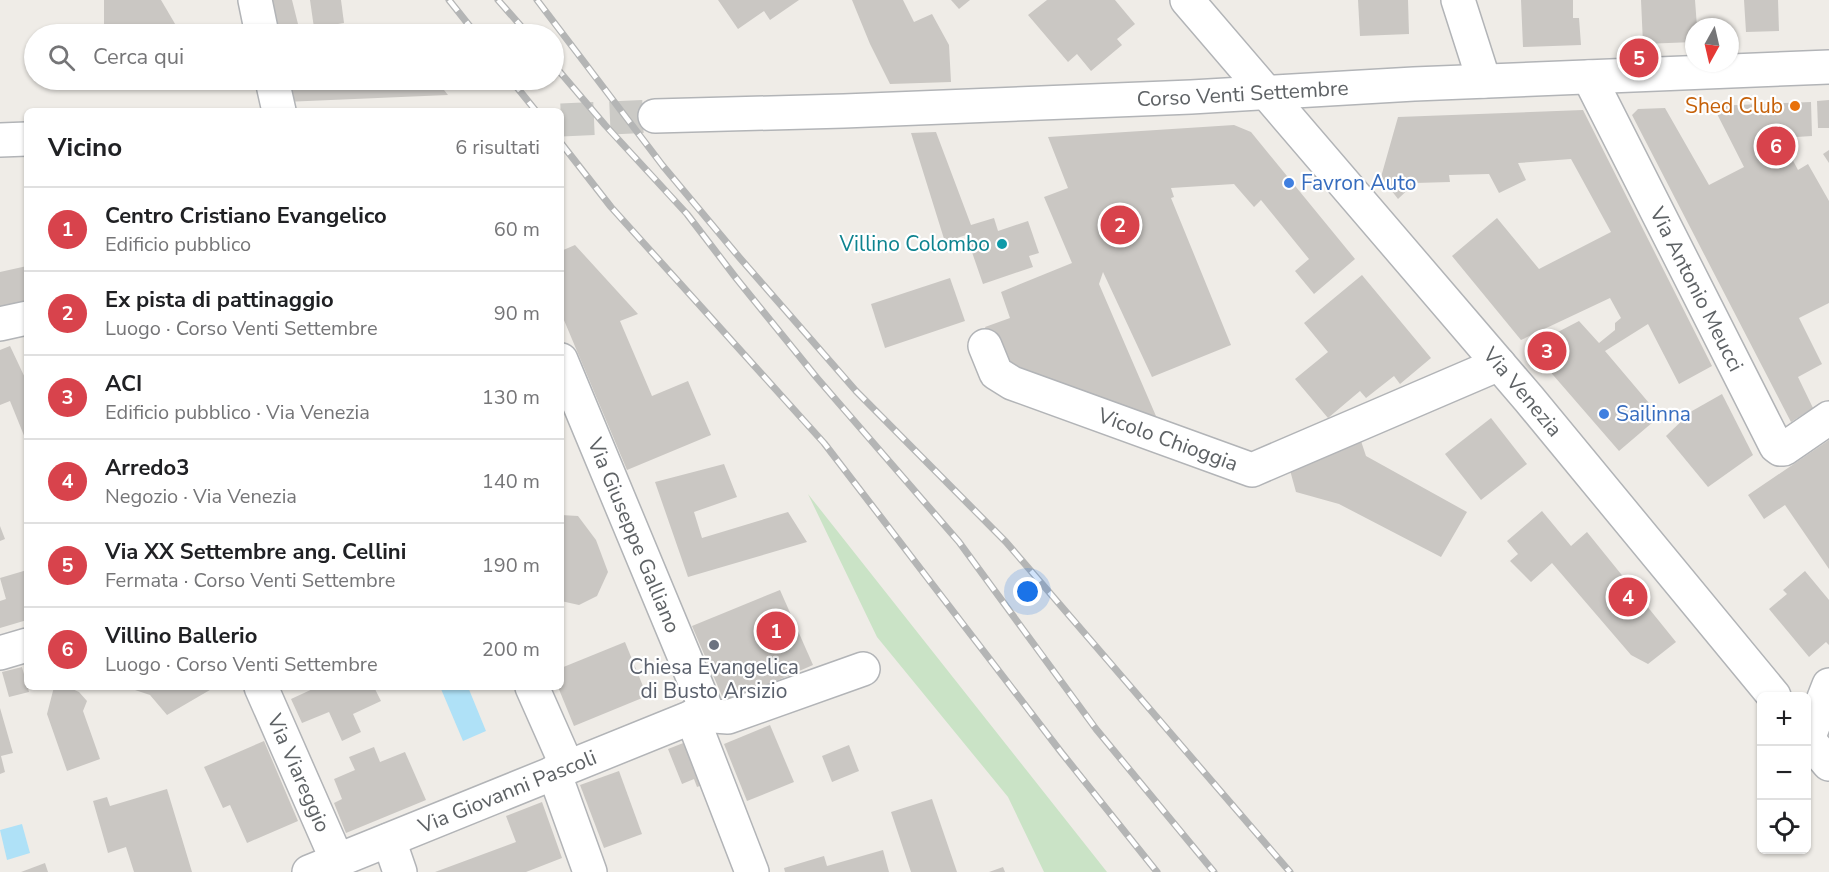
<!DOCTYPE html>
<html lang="it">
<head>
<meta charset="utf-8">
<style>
  body { margin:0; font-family:"Nunito Sans",sans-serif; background:#f6f6f6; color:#202124 }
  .controls { position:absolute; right:18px; bottom:18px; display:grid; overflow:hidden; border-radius:9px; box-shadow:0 2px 4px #0004 }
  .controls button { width:54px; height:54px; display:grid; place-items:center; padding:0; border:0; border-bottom:2px solid #e0e0e0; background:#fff; color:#202124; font:30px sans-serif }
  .compass { position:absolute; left:1685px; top:18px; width:54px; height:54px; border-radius:50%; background:#fff; box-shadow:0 2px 4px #0004; rotate:188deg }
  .you { position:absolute; left:1028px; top:592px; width:21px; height:21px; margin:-15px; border:4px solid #fff; border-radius:50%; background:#1a73e8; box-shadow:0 0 0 9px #1a73e833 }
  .badge { display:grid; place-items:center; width:39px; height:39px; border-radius:50%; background:#d8434c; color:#fff; font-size:20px; font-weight:700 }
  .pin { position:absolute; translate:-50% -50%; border:3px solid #fff; box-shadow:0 2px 6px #0006 }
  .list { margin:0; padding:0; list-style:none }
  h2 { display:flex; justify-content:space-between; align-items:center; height:78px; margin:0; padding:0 24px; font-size:26px }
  h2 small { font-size:20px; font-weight:400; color:#757577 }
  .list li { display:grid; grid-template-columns:39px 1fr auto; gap:18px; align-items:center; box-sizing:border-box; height:84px; padding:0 24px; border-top:2px solid #e0e0e0 }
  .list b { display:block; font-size:22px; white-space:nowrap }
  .list p { margin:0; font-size:20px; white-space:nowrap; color:#757577 }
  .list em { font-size:20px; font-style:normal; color:#757577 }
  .icon { flex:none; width:33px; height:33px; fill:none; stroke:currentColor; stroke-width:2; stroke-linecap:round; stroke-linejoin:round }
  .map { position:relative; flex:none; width:1829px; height:872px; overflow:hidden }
  .search { position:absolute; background:#fff; box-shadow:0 2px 4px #0004; left:24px; top:24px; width:540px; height:66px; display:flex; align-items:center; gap:15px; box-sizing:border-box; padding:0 21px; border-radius:33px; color:#757577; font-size:22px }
  .panel { position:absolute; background:#fff; box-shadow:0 2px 4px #0004; left:24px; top:108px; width:540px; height:582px; border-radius:9px }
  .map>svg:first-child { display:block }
  .green { fill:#cae3c6 }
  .water { fill:#afe1f7 }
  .building { fill:#cac7c3 }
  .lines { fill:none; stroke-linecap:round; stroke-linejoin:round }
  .minor-tunnel { stroke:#cbcac6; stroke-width:33; stroke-dasharray:33 16; stroke-linecap:butt }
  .minor-casing { stroke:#b2b4b7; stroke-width:36 }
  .minor { stroke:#fff; stroke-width:33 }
  .rail-casing { stroke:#b4b5b5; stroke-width:7 }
  .rail { stroke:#fff; stroke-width:4.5; stroke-dasharray:14; stroke-linecap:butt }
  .food-dot { fill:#e8710a; stroke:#fff; stroke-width:2 }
  .shop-dot { fill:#3f7fe0; stroke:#fff; stroke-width:2 }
  .culture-dot { fill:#0f9aa8; stroke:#fff; stroke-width:2 }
  .worship-dot { fill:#6b7280; stroke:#fff; stroke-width:2 }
  .labels { text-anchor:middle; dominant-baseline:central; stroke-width:4.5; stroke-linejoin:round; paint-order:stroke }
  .street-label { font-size:21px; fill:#5e6265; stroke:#fff }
  .food-label { font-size:21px; fill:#c56008; stroke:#fff; text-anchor:end }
  .shop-label { font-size:21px; fill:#366cbe; stroke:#fff; text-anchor:start }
  .culture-label { font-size:21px; fill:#0d838f; stroke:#fff; text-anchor:end }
  .worship-label { font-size:21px; fill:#5b616d; stroke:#fff }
</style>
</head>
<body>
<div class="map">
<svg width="1829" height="872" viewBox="0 0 1829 872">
  <rect width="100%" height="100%" fill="#efece7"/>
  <!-- green -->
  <path class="green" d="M808,494L1107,872H1044L1008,797L877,637Z"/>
  <!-- water -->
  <g class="water">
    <path d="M445,687H468L486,731L463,741L441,689Z"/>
    <path d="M22,824L30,853L7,860L0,830Z"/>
  </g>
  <!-- building -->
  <g class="building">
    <path d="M104,0H161L181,34H104Z"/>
    <path d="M264,0H292L300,32L272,34Z"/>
    <path d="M310,0H341L344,23L314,28Z"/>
    <path d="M718,0H799L770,20L764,11L738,29Z"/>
    <path d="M852,0H903L914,22L932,14L949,45L951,82L890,84L870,44Z"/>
    <path d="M951,0H970L959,9Z"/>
    <path d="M1047,0H1115L1135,24L1117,39L1122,45L1091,71L1077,54L1068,62L1028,15Z"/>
    <path d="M1358,0H1408L1409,34L1360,36Z"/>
    <path d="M1521,0H1573V18H1579L1581,45L1523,47Z"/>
    <path d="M1641,0H1695L1697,27H1694V42L1643,44Z"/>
    <path d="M1744,0H1778L1779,31L1746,32Z"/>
    <path d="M279,80H436L448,95L284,102Z"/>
    <path d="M1829,100V128H1818L1817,101Z"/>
    <path d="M1811,102L1812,136L1781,138L1798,170L1808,164L1829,201V303L1799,318L1822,364L1798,377L1813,408L1791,422L1632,115L1638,109L1665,108L1709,185L1744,167L1713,106Z"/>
    <path d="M1583,110L1712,366L1679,384L1648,324L1605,351L1660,416L1619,451L1534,353L1554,334L1579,321L1599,343L1615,330V323L1621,318L1610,298L1521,340L1452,256L1497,218L1539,269L1611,232L1571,159L1518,163L1526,180L1499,193L1489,174L1449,175L1450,182L1415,183L1398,199L1381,177L1398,117Z"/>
    <path d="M1234,125L1251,132L1355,259L1314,294L1295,271L1309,259L1261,200L1254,207L1234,184L1171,188L1174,197L1171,198L1231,345L1152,377L1103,272L1099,284L1159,423L1000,364L985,327L1010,318L1001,292L1072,263L1044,197L1068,188L1048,137Z"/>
    <path d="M936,132L971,225L994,218L998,231L1028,221L1039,253L1029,256L1033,267L983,284L966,235L945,242L911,133Z"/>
    <path d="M1829,150V163L1823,154Z"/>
    <path d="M575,245L638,314L620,321L652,396L688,381L711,435L627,470L561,313V251Z"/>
    <path d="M27,266V303L0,310V272Z"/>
    <path d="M1362,275L1431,358L1400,384L1394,376L1366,398L1360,391L1328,418L1295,379L1328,352L1304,323Z"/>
    <path d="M950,278L965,321L885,348L871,304Z"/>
    <path d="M10,346L27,382V443L10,401L0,405V350Z"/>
    <path d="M1722,394L1753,455L1708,487L1666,436L1692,411Z"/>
    <path d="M1491,418L1527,464L1481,500L1445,454Z"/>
    <path d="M1358,432L1366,456L1467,512L1441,557L1339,504L1296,492L1288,463Z"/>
    <path d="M1829,440V569L1785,505L1764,519L1748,495Z"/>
    <path d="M724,464L737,497L694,512L702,538L788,512L807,542L688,577L655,482Z"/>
    <path d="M1542,511L1571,546L1587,532L1676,642L1648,664L1631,655L1552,563L1531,582L1510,561L1518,554L1507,541Z"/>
    <path d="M561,515L578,516L596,540L608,572L597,596L579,605L561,601Z"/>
    <path d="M0,526L5,539L0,541Z"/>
    <path d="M27,570V620L0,628V601L6,599L0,578Z"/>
    <path d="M1805,571L1829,600V645L1826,642L1809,657L1769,609L1787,594L1783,590Z"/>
    <path d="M780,590L813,665L725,703L692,626Z"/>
    <path d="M625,642L647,696L574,726L558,687H561V668Z"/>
    <path d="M22,667L29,692L9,697L2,672Z"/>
    <path d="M54,687H68L79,692L87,701L83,711L100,759L67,771L47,714Z"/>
    <path d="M135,687H215L167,715L150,695L135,690Z"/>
    <path d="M317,687H374L381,701L353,714L361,732L342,741L329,712L302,723L291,699Z"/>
    <path d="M0,708L13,753L1,756L5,772L0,774Z"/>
    <path d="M770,725L794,782L747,801L724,744Z"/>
    <path d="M696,738L713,781L697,787L694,779L682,784L668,749Z"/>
    <path d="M264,741L298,821L247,843L230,805L223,808L204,767Z"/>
    <path d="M849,745L859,771L832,782L822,756Z"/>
    <path d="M374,747L380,762L405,752L426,800L346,833L334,803L342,799L334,779L355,770L349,757Z"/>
    <path d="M619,771L642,834L604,848L580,785Z"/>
    <path d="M167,789L192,872H134L126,847L108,853L93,801L107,797L110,806Z"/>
    <path d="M932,799L957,872H911L891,812Z"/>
    <path d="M542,802L562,858L526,872H435L516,842L506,816Z"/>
    <path d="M883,850L889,872H785L784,868L824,856L827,866Z"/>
    <path d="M45,863L48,872H21Z"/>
    <path d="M1003,867L1005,872H989Z"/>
  </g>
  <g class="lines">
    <!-- minor-tunnel -->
    <path class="minor-tunnel" d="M561,120L655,116"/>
    <defs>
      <g id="minor">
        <path d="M255,0L262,34"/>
        <path id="s1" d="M1187,0L1529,399L1774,696"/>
        <path d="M1458,0L1484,81"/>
        <path id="s2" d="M1589,77L1776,446L1780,449H1784L1829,418"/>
        <path d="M272,80L279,111"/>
        <path id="s3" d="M655,116L844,111L1191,97L1414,84L1829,67"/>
        <path d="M0,140L27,139"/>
        <path d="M0,324L27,318"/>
        <path id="s4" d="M985,346L996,373L1012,383L1252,470L1499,364"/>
        <path id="s5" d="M561,360L707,711L714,716L728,717L863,669"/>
        <path d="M0,653L27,645"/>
        <path id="s6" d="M261,687L337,860"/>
        <path d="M532,687L567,766"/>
        <path d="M692,717L752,872"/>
        <path d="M1806,737L1829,764"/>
        <path d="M1808,739L1829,685"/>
        <path d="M554,772L590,872"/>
        <path d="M389,840L400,872"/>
        <path id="s7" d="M309,872L707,711"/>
      </g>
    </defs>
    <!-- minor casing -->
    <use href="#minor" class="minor-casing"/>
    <!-- minor -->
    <use href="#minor" class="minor"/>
    <defs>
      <g id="rail">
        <path d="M449,0L476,34"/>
        <path d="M498,0L528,34"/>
        <path d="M537,0L663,166L739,257L856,391L1006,542L1290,872"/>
        <path d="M554,65L605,125L687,214L736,278L817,378L959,542L1096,729L1214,872"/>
        <path d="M511,80L536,111"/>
        <path d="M561,143L611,207L824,443L1061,752L1157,872"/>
      </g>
    </defs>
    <!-- rail casing -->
    <use href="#rail" class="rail-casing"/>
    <!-- rail -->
    <use href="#rail" class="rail"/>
  </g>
  <!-- markers -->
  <circle class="food-dot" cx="1795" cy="106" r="6"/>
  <g class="shop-dot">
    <circle cx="1289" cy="183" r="6"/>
    <circle cx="1604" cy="414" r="6"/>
  </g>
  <circle class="culture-dot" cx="1002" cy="244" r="6"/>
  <circle class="worship-dot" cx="714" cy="645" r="6"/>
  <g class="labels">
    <!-- street labels -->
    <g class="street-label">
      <text stroke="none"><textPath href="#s3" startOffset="588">Corso Venti Settembre</textPath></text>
      <text stroke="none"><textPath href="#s2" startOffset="238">Via Antonio Meucci</textPath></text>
      <text stroke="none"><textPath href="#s1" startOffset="516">Via Venezia</textPath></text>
      <text stroke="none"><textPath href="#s4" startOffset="214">Vicolo Chioggia</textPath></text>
      <text stroke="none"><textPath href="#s5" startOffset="190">Via Giuseppe Galliano</textPath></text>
      <text stroke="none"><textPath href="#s6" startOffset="94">Via Viareggio</textPath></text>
      <text stroke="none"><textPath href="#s7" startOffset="214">Via Giovanni Pascoli</textPath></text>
    </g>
    <!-- food labels -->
    <g class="food-label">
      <text x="1783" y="106">Shed Club</text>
    </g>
    <!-- shop labels -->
    <g class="shop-label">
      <text x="1301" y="183">Favron Auto</text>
      <text x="1616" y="414">Sailinna</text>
    </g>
    <!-- culture labels -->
    <g class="culture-label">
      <text x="990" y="244">Villino Colombo</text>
    </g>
    <!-- worship labels -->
    <g class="worship-label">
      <text x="714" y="667">Chiesa Evangelica<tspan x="714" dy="24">di Busto Arsizio</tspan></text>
    </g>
  </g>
</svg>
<div class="controls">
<button>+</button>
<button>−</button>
<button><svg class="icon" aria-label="locate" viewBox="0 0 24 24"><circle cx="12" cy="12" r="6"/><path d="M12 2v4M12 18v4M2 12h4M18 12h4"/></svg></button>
</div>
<svg class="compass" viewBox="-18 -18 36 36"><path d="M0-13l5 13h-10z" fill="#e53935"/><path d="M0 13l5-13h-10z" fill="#757577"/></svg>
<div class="you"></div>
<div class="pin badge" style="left:776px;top:631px">1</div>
<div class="pin badge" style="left:1120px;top:225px">2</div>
<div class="pin badge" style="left:1547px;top:351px">3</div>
<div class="pin badge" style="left:1628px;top:597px">4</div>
<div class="pin badge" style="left:1639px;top:58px">5</div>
<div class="pin badge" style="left:1776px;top:146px">6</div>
<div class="search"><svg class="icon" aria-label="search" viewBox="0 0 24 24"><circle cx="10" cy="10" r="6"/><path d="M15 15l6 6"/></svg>Cerca qui</div>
<section class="panel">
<h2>Vicino<small>6 risultati</small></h2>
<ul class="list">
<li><span class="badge">1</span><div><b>Centro Cristiano Evangelico</b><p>Edificio pubblico</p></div><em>60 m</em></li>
<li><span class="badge">2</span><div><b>Ex pista di pattinaggio</b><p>Luogo · Corso Venti Settembre</p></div><em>90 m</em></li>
<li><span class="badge">3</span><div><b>ACI</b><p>Edificio pubblico · Via Venezia</p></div><em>130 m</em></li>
<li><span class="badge">4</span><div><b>Arredo3</b><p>Negozio · Via Venezia</p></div><em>140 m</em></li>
<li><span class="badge">5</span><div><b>Via XX Settembre ang. Cellini</b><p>Fermata · Corso Venti Settembre</p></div><em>190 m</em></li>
<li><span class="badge">6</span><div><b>Villino Ballerio</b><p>Luogo · Corso Venti Settembre</p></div><em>200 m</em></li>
</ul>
</section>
</div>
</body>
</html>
